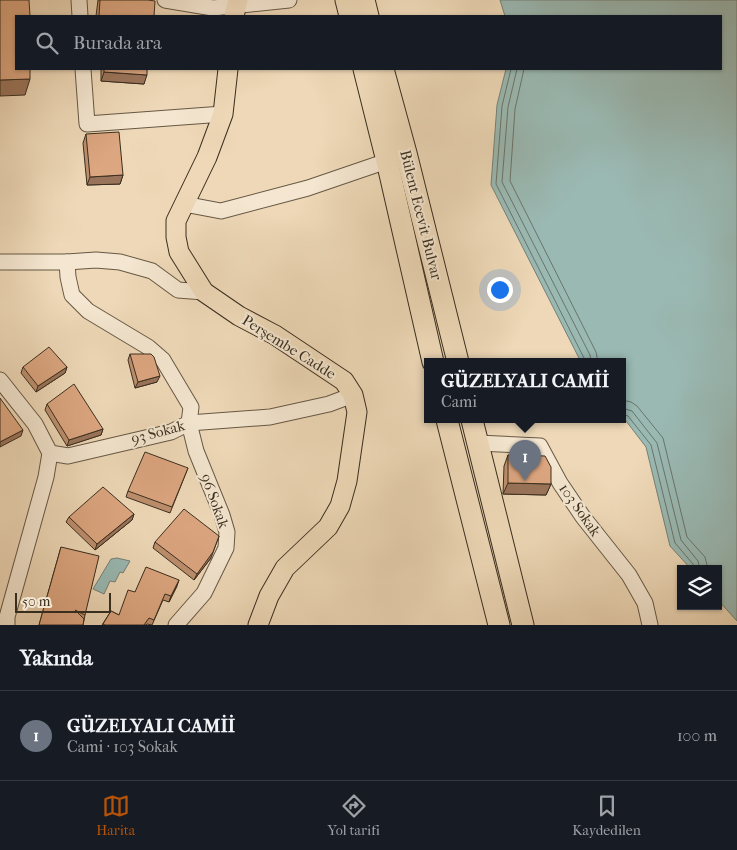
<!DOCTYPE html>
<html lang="tr">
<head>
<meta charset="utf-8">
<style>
  body { margin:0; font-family:"IM FELL French Canon",serif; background:#20242c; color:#f1f3f6 }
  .controls { position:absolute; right:15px; bottom:15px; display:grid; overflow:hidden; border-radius:0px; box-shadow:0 1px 4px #0004 }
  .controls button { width:45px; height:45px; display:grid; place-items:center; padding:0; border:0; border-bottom:1px solid #363941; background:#171b24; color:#f1f3f6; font:25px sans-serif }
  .scale { position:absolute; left:15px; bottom:12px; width:96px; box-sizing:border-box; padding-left:5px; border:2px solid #3a2e1f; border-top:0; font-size:14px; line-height:18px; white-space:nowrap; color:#3a2e1f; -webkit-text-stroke:4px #f4e6d0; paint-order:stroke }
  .you { position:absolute; left:499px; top:289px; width:18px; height:18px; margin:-12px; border:4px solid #fff; border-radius:50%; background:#1a73e8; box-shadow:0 0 0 8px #1a73e833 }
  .badge { display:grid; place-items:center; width:32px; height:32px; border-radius:50%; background:#b45309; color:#fff; font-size:16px; font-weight:700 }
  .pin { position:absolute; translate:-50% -41px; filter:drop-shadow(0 1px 2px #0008) }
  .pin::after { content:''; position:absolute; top:26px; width:18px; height:15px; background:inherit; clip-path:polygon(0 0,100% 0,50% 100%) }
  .popup { position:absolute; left:424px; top:358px; width:202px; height:65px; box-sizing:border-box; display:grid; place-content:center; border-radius:0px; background:#171b24; filter:drop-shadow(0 1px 4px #0005); font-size:16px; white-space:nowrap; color:#9ea1a6 }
  .popup b { font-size:19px; color:#f1f3f6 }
  .popup::after { content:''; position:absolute; left:50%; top:100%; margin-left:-10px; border:10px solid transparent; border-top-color:#171b24 }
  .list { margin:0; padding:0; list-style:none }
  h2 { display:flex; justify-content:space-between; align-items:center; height:65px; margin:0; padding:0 20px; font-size:21px }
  h2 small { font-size:16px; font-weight:400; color:#9ea1a6 }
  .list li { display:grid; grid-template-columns:32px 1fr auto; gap:15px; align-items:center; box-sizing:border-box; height:90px; padding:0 20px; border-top:1px solid #363941 }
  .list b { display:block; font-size:19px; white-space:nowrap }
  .list p { margin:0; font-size:16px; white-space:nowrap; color:#9ea1a6 }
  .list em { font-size:16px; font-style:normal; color:#9ea1a6 }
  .icon { flex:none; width:28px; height:28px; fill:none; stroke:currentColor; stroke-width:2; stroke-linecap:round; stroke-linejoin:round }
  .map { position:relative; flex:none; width:737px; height:625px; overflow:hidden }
  .search { position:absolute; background:#171b24; box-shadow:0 1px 4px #0004; left:15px; right:15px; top:15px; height:55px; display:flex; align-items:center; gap:12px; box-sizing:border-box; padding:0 18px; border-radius:0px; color:#9ea1a6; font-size:19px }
  .sheet { height:155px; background:#171b24 }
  nav { display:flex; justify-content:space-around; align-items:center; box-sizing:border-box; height:70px; border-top:1px solid #363941; background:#171b24; font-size:14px; color:#9ea1a6 }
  nav a { display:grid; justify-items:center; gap:2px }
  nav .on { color:#b45309 }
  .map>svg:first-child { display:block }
  .water { fill:#9ab9b3; stroke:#748178 }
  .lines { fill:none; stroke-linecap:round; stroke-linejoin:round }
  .shore { stroke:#6a7469; stroke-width:1 }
  .minor-casing { stroke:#675845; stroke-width:17 }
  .major-casing { stroke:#3a2e1f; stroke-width:21 }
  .highway-casing { stroke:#3a2e1f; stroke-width:23 }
  .minor { stroke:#f4e6d0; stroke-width:15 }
  .major { stroke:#eed8b7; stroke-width:19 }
  .highway { stroke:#eed8b7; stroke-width:21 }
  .wall { fill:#bd8f6e; stroke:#3a2e1f }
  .shaded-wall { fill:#9a745a; stroke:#3a2e1f }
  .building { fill:#dca680; stroke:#3a2e1f }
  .labels { text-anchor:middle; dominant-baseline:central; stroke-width:4; stroke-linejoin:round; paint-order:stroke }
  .street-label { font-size:15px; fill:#3a2e1f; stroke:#f4e6d0 }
</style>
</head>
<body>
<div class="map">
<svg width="737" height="625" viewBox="0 0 737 625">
  <rect width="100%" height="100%" fill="#eed8b7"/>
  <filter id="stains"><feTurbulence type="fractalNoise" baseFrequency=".004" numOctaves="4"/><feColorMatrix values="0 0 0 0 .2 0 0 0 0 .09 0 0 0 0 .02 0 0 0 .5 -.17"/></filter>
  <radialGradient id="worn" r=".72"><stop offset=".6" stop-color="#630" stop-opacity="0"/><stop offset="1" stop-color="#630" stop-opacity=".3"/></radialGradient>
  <!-- water -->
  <g class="water">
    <path d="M500,0H737V621L718,600V569H691L670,546L646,447L623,417L622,362H581L491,185L497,105L506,69H721V16H505Z"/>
    <path d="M117,558L130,561L123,573L120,572L115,582L110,581L104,594L93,589L111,559Z"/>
  </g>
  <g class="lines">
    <!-- shore -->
    <g class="shore">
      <path d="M511,69L502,106L496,184L584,358L585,362"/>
      <path d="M517,69L508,107L502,182L590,355L591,362"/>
      <path d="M524,69L515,109L510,181L596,352L598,362"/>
      <path d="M622,400L631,402L637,406L663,438L687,537L705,557L708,569"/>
      <path d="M622,408L632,411L657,443L681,540L698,561L700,569"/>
      <path d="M622,414L628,416L651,445L675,543L693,564L694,569"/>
    </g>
    <defs>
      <g id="minor">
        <path d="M79,0L80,16"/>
        <path d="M165,0L213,8L289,0"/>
        <path d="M83,69L87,124L223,114"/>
        <path d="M184,204L221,211L308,188L387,161"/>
        <path d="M0,262H67L96,260L120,262L152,271L178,290L204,292"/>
        <path d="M67,262L68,277L72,295L88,311L148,347L163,360L191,407L189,423L196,451L222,515L227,532L226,548L204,593L176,625"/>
        <path d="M0,380L35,424L50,453L68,456L171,432L189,423L270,417L329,404L353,395"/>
        <path d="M478,443L540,446L560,483L583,517L629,575L645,603L650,625"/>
        <path d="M7,625V617L46,477L50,453"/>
      </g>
      <g id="major">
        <path d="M234,16L238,0"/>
        <path d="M228,69L223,114L207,157L176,221V237L179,252L204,292L239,316L275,335L344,381L353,395L357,412L347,481L340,506L328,527L285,568L269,596L258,625"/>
      </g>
      <g id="highway">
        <path d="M346,0L350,16"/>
        <path d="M364,0L368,16"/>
        <path d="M364,69L387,161L433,362"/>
        <path d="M383,69L406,153L458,362"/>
        <path d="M447,420L499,625"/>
        <path d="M472,420L523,625"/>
      </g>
    </defs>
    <!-- minor casing -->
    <use href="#minor" class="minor-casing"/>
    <!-- major casing -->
    <use href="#major" class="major-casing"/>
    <!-- highway casing -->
    <use href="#highway" class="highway-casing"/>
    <!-- minor -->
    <use href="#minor" class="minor"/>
    <!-- major -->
    <use href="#major" class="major"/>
    <!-- highway -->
    <use href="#highway" class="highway"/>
  </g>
  <!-- wall -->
  <g class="wall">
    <path d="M98,0H148L154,16H96Z"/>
    <path d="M101,69H147L144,84L101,81Z"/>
    <path d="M86,134L123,175L120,184L87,185L83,143Z"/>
    <path d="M130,354L157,382L135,388L128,360Z"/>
    <path d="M23,367H67L65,373L36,392L21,373Z"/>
    <path d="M47,404L103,429L101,435L67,446L45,410Z"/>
    <path d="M508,455L551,484L546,495L503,494L504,466Z"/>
    <path d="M188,468L170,513L126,497L128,491Z"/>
    <path d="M134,514L132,520L95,550L66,522L69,517Z"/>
    <path d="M155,542L211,558L194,580L153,548Z"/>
    <path d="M61,547L85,615L83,625H39Z"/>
    <path d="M177,586L169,602L163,600L152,625L147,624L146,625H102L111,611L119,615L135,592Z"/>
  </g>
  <!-- shaded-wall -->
  <g class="shaded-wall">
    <path d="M104,72L147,75L144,84L101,81Z"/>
    <path d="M30,79L25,95L0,96V80Z"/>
    <path d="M123,175L120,184L87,185L90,177Z"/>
    <path d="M67,367L65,373L36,392L38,386Z"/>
    <path d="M160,376L157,382L135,388L138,382Z"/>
    <path d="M103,429L101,435L67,446L69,440Z"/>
    <path d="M23,430L21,436L0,447V442Z"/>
    <path d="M508,483L551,484L546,495L503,494Z"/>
    <path d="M134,514L132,520L95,550L97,544Z"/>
    <path d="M219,536L211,558L194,580L197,574Z"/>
    <path d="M179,580L177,586L169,602L171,596Z"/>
  </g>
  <!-- building -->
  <g class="building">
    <path d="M0,0H29L30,16H16V69H30V79L0,80Z"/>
    <path d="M100,0H148L155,1L154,16H99Z"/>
    <path d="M104,69H147V75L104,72Z"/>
    <path d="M119,132L123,175L90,177L86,134Z"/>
    <path d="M49,347L67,367L38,386L23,367Z"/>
    <path d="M130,354H151L154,357L160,376L138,382Z"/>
    <path d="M74,384L103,429L69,440L47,404Z"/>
    <path d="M0,398L23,430L0,442Z"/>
    <path d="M145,452L188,468L172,507L128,491Z"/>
    <path d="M508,455L545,456L551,467V484L508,483Z"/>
    <path d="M103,487L134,514L97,544L69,517Z"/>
    <path d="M184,509L219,536L213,552L197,574L155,542Z"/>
    <path d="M61,547L99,556L85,615L75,610L84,619L83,625H39Z"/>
    <path d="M146,567L179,580L171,596L165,594L154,620L149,618L144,625H105L103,624L111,611L119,615L128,590L135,592Z"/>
  </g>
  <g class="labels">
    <!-- street labels -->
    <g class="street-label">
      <text transform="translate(421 215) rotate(76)">Bülent Ecevit Bulvar</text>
      <text transform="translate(289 347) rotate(32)">Perşembe Cadde</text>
      <text transform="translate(158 432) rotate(-15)">93 Sokak</text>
      <text transform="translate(215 501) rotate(70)">96 Sokak</text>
      <text transform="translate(580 510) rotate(55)">103 Sokak</text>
    </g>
  </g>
  <rect width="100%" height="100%" filter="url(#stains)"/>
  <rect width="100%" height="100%" fill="url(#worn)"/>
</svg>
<div class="controls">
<button><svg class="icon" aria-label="layers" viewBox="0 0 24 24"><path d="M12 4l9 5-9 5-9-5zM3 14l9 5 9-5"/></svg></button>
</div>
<div class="scale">50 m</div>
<div class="you"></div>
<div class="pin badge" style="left:525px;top:481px;background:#6b7280">1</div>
<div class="popup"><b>GÜZELYALI CAMİİ</b>Cami</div>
<div class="search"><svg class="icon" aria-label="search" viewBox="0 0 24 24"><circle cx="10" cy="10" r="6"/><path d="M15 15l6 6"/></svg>Burada ara</div>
</div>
<section class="sheet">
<h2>Yakında<small></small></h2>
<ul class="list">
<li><span class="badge" style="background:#6b7280">1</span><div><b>GÜZELYALI CAMİİ</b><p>Cami · 103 Sokak</p></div><em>100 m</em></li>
</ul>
</section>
<nav>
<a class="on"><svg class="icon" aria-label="map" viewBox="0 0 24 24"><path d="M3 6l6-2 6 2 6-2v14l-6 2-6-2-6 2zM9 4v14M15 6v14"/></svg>Harita</a>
<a><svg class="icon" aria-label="directions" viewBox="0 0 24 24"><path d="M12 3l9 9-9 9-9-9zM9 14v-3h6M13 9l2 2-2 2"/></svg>Yol tarifi</a>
<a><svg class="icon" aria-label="saved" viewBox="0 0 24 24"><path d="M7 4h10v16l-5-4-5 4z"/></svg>Kaydedilen</a>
</nav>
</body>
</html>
